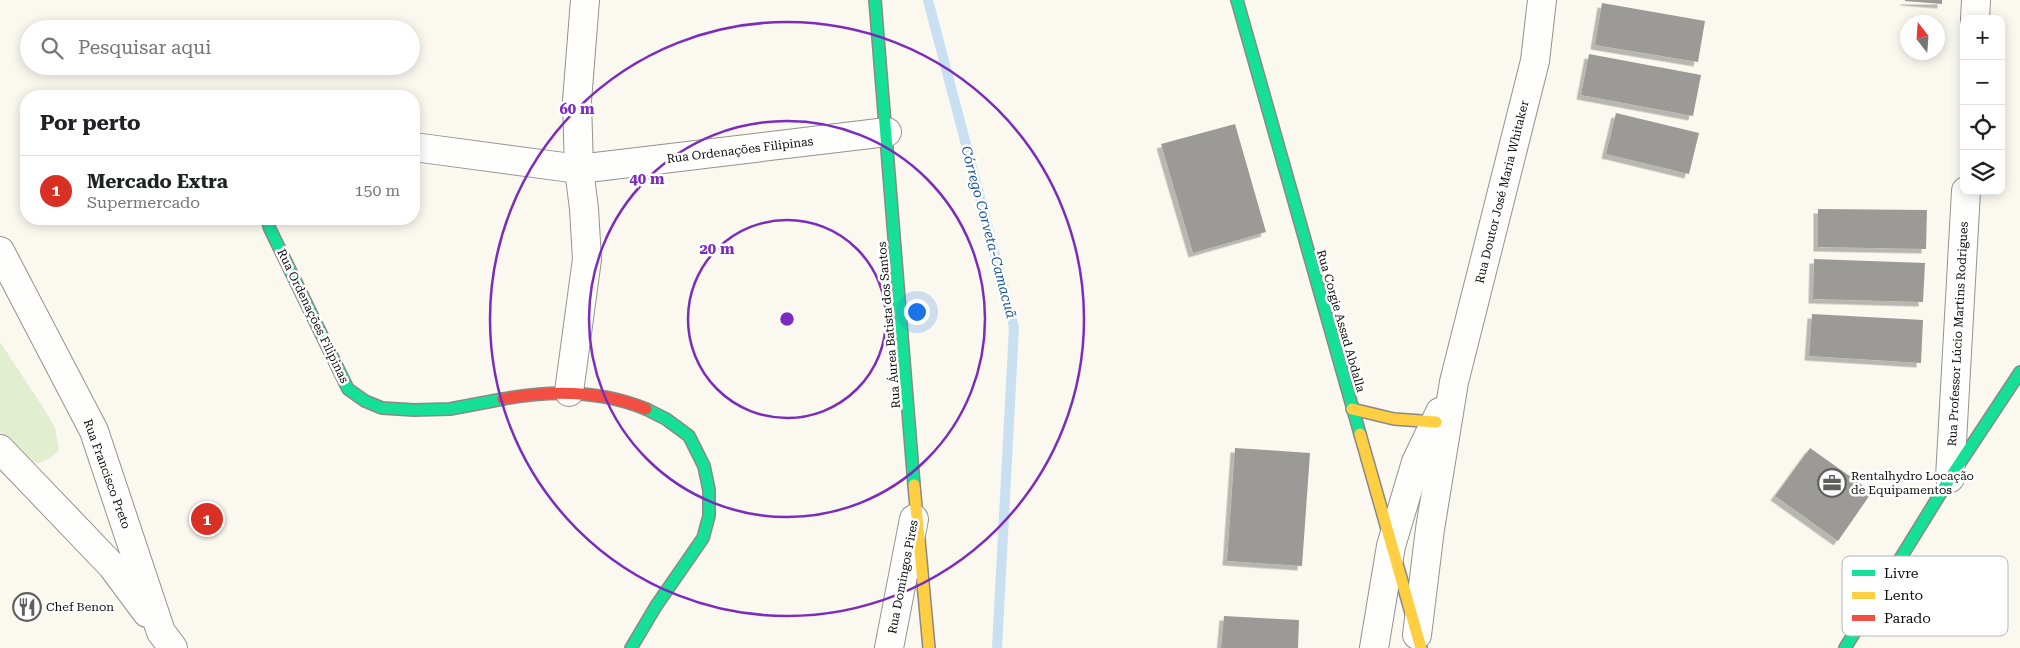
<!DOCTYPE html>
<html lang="pt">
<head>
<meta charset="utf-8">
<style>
  body { margin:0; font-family:"Roboto Serif",serif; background:#f6f6f6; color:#202124 }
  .controls { position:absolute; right:15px; top:15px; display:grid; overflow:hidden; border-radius:10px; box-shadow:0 2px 12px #0003 }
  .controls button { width:45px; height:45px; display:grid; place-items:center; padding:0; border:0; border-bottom:1px solid #e0e0e0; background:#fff; color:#202124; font:25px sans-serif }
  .compass { position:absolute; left:1900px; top:15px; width:45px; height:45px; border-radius:50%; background:#fff; box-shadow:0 2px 12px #0003; rotate:343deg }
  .you { position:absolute; left:916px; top:311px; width:18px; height:18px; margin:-12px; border:4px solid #fff; border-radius:50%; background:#1a73e8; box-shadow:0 0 0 8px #1a73e833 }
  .badge { display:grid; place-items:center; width:32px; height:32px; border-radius:50%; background:#d93025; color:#fff; font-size:16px; font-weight:700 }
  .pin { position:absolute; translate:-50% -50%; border:2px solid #fff; box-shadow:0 1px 5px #0006 }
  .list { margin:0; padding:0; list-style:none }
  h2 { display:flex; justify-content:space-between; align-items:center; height:65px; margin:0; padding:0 20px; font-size:21px }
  h2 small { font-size:16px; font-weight:400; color:#757577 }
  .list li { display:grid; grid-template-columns:32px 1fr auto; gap:15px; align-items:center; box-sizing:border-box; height:70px; padding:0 20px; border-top:1px solid #e0e0e0 }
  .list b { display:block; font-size:19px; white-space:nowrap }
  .list p { margin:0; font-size:16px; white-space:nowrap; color:#757577 }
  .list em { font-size:16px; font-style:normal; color:#757577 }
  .icon { flex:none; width:28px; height:28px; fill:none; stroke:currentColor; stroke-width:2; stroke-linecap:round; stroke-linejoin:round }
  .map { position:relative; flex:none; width:2020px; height:648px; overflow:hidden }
  .search { position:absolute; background:#fff; box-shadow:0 2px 12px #0003; left:20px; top:20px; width:400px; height:55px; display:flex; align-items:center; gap:12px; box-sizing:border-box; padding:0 18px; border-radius:28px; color:#757577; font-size:19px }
  .panel { position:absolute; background:#fff; box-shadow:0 2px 12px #0003; left:20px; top:90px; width:400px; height:135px; border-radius:20px }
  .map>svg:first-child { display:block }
  .green { fill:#e1efd0 }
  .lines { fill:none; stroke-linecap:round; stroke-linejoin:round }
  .stream { stroke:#c8e0f2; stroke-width:10 }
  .building { fill:#9c9a96; filter:url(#shadow) }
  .street-casing { stroke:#93928e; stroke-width:30 }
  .fast-casing { stroke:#8a8985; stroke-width:14 }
  .slow-casing { stroke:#8a8985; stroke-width:14 }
  .jam-casing { stroke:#8a8985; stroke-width:14 }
  .street { stroke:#fefefd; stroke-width:28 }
  .fast { stroke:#16e098; stroke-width:11 }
  .slow { stroke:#ffcf43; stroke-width:11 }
  .jam { stroke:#f24e42; stroke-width:11 }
  .ring { fill:none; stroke:#7b2cbf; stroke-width:2.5 }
  .labels { text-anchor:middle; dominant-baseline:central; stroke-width:5; stroke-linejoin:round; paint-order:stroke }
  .street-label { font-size:12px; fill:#0c0c0c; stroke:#fff }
  .poi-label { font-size:12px; fill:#0c0c0c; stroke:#fff; text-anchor:start }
  .water-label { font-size:14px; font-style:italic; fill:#1b5797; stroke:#fff }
  .key { fill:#fff; stroke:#b6b6b6; stroke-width:1 }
  .key-label { font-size:14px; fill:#0c0c0c }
  .centre { fill:#7b2cbf; stroke:#fff; stroke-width:2.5 }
  .ring-label { font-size:15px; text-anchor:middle; font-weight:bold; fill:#7b2cbf; stroke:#fff; stroke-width:5; stroke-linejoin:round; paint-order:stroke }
</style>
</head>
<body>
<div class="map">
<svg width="2020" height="648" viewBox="0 0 2020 648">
  <defs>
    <filter id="shadow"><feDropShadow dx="-4.5" dy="4.5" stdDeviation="0" flood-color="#0004"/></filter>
  </defs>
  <rect width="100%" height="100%" fill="#faf8ef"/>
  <!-- green -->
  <path class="green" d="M0,342L48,415L55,428L59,449C53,458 47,461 36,463L9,442L0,432Z"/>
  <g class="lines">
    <!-- stream -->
    <path class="stream" d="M928,0L1014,327L997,648"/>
  </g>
  <!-- building -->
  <g class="building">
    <path d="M1905,0H1942V4L1905,1Z"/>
    <path d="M1602,3L1705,21L1698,62L1595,45Z"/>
    <path d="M1589,54L1701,75L1693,116L1581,95Z"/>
    <path d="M1616,113L1699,133L1689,174L1606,154Z"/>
    <path d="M1235,124L1266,232L1193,253L1161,144Z"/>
    <path d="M1818,209L1927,210L1926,249L1818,247Z"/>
    <path d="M1814,259L1925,263L1923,302L1813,299Z"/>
    <path d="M1812,314L1923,320L1921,363L1809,356Z"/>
    <path d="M1235,448L1310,453L1302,566L1227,561Z"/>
    <path d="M1810,448L1872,492L1838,541L1775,496Z"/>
    <path d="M1224,616L1299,620L1298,648H1221Z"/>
  </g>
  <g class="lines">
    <defs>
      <g id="street">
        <path d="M1975,19L1976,0"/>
        <path d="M414,147L579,169L887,132"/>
        <path d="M0,251L94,431L161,632L173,648"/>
        <path d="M569,392L587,259L584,209L579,169L577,101L585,0"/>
        <path d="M0,449L112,566L147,613"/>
        <path d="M1950,478L1966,191"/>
        <path d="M1417,635L1430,529L1454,382L1535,61L1542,0"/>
        <path d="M889,648L914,519"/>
        <path d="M1374,648L1391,546L1416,462L1440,412"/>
      </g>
      <g id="fast">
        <path d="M875,0L914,485"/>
        <path d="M1237,0L1360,434"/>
        <path d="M267,219L270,229L348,389L365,401L382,408L414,410L450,409L503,399"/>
        <path d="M631,648L656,606L703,538L709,516V490L704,466L689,436L666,419L646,409"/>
        <path d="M1845,648L1950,478L2020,372"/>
      </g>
      <g id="slow">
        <path d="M1352,409L1394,419L1436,422"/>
        <path d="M1360,434L1421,648"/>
        <path d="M914,485L929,648"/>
      </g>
      <path id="jam" d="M503,399C551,390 600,390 646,409"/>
    </defs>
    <!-- street casing -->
    <use href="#street" class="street-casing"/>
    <!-- fast casing -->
    <use href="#fast" class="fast-casing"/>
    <!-- slow casing -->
    <use href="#slow" class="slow-casing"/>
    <!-- jam casing -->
    <use href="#jam" class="jam-casing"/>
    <!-- street -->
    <use href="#street" class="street"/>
    <!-- fast -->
    <use href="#fast" class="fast"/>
    <!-- slow -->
    <use href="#slow" class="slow"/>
    <!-- jam -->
    <use href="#jam" class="jam"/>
  </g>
  <!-- distance rings -->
  <g class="ring">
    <circle cx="787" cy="319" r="99"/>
    <circle cx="787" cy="319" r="198"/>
    <circle cx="787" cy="319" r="297"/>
  </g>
  <!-- icons -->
  <defs>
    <symbol id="office-ring" viewBox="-11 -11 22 22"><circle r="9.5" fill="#fff" stroke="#5f5f5b" stroke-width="1.5"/><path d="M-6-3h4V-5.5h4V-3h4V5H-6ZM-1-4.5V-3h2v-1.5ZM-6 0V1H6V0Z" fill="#5f5f5b"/></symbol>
    <symbol id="restaurant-ring" viewBox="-11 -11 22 22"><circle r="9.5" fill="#fff" stroke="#5f5f5b" stroke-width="1.5"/><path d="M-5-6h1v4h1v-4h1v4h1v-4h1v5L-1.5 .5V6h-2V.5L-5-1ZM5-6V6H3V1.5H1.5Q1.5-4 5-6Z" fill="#5f5f5b"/></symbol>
  </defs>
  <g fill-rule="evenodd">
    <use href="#office-ring" x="1816" y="467" width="32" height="32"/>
    <use href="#restaurant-ring" x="11" y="591" width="32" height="32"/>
  </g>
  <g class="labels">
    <!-- street labels -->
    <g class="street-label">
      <text transform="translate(740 150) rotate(-7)">Rua Ordenações Filipinas</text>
      <text transform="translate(1502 192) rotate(-76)">Rua Doutor José Maria Whitaker</text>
      <text transform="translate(313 316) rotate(64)">Rua Ordenações Filipinas</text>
      <text transform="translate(1341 321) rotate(74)">Rua Corgie Assad Abdalla</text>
      <text transform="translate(889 325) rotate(-95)">Rua Áurea Batista dos Santos</text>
      <text transform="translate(1958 334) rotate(-87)">Rua Professor Lúcio Martins Rodrigues</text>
      <text transform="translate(107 474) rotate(70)">Rua Francisco Preto</text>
      <text transform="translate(903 577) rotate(-79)">Rua Domingos Pires</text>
    </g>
    <!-- poi labels -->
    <g class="poi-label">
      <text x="1851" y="476">Rentalhydro Locação<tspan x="1851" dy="14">de Equipamentos</tspan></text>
      <text x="46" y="607">Chef Benon</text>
    </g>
    <!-- water labels -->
    <g class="water-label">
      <text transform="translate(989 232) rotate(75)">Córrego Corveta-Camacuã</text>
    </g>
  </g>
  <!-- legend -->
  <rect x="1842" y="556" width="166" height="80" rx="8" class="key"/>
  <rect x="1852" y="570" width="23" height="6" fill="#16e098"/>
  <rect x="1852" y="592" width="23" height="7" fill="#ffcf43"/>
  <rect x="1852" y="615" width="23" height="6" fill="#f24e42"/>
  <g class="key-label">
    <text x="1884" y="578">Livre</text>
    <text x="1884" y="600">Lento</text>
    <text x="1884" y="623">Parado</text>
  </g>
  <circle cx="787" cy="319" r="8" class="centre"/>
  <g class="ring-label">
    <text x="577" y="114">60 m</text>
    <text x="647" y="184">40 m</text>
    <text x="717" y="254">20 m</text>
  </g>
</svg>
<div class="controls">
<button>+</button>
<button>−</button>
<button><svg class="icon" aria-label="locate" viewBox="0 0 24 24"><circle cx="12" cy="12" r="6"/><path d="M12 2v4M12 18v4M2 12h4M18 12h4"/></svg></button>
<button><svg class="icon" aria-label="layers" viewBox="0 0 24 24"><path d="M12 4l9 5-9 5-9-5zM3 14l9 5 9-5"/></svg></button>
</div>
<svg class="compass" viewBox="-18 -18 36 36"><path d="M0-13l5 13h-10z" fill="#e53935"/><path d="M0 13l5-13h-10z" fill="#757577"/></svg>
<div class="you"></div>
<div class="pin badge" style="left:207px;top:519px">1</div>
<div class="search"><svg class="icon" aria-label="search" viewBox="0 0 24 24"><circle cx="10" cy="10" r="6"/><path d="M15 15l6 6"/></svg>Pesquisar aqui</div>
<section class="panel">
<h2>Por perto<small></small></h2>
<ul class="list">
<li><span class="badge">1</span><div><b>Mercado Extra</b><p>Supermercado</p></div><em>150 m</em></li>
</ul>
</section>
</div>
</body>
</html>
